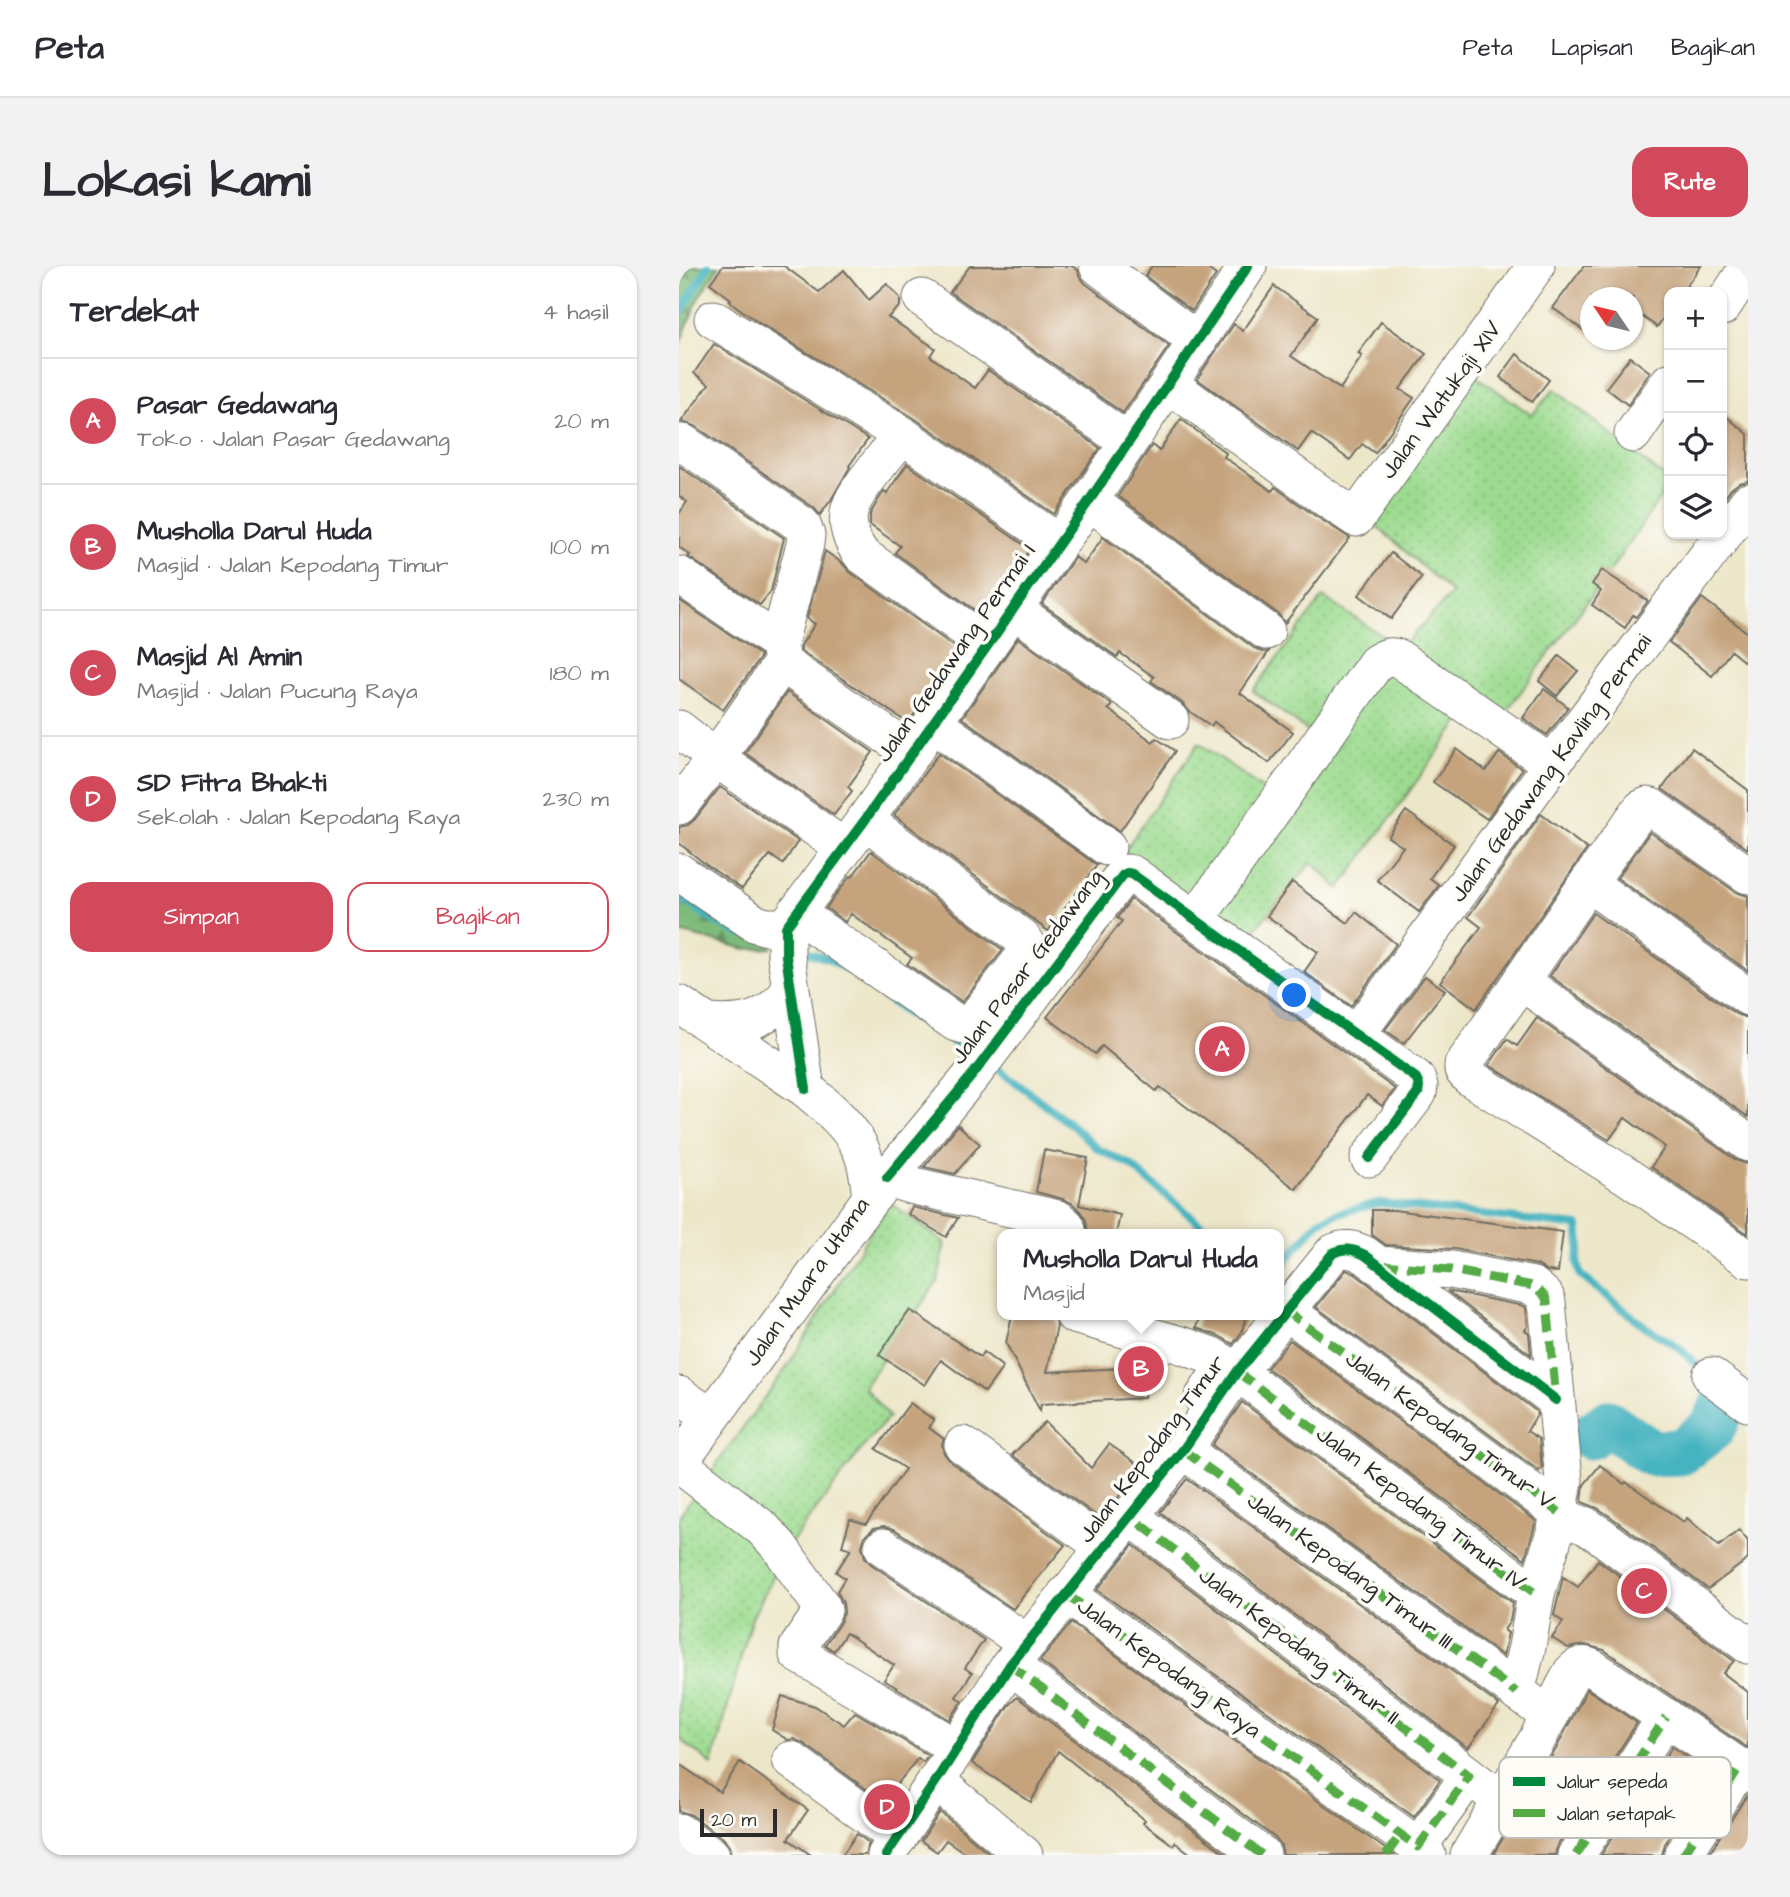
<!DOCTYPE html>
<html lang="id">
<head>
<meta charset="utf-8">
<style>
  body { margin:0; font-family:"Architects Daughter",sans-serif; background:#f2f2f3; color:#2b2b33 }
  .controls { position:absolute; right:21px; top:21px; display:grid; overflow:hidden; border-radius:14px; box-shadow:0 2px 5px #0004 }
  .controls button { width:63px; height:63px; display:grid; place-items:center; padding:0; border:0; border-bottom:2px solid #e1e1e2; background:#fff; color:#2b2b33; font:35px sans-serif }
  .compass { position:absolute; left:901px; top:21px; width:63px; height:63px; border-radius:50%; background:#fff; box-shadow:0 2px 5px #0004; rotate:305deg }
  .scale { position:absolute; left:21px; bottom:18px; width:77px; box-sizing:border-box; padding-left:7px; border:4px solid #2b2b2b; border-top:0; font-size:19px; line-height:24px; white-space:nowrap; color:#2b2b2b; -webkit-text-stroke:5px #fdfcf7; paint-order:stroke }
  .you { position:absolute; left:616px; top:730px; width:24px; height:24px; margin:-18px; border:5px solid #fff; border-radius:50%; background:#1a73e8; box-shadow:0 0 0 10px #1a73e833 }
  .badge { display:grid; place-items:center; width:46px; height:46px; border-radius:50%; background:#d1495b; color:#fff; font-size:23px; font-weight:700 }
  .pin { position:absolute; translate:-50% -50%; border:4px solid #fff; box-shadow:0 2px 7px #0006 }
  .popup { position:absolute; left:318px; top:963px; width:287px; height:91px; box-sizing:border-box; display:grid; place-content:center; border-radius:14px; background:#fff; filter:drop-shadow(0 2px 5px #0005); font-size:23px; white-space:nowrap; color:#7c7c81 }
  .popup b { font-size:26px; color:#2b2b33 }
  .popup::after { content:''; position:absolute; left:50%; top:100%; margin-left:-14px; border:14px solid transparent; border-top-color:#fff }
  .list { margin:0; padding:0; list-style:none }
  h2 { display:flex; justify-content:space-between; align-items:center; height:91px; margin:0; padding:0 28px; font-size:30px }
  h2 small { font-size:23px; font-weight:400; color:#7c7c81 }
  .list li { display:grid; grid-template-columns:46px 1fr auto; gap:21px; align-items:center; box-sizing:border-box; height:126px; padding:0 28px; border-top:2px solid #e1e1e2 }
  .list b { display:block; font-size:26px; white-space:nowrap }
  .list p { margin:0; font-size:23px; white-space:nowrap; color:#7c7c81 }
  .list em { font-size:23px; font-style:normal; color:#7c7c81 }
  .actions { display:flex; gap:14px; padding:21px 28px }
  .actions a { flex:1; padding:16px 0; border:2px solid #d1495b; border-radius:21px; text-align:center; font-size:24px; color:#d1495b }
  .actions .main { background:#d1495b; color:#fff }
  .icon { flex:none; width:38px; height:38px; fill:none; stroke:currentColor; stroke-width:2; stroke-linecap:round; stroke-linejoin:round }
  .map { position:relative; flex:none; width:1069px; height:1589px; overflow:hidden; border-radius:21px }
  header { display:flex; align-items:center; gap:42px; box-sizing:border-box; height:98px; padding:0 35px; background:#fff; border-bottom:2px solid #e1e1e2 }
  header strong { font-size:33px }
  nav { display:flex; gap:38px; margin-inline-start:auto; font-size:24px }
  .intro { display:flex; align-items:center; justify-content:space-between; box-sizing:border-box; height:168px; padding:0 42px }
  h1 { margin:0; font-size:49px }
  .button { padding:18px 32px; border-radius:21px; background:#d1495b; color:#fff; font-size:24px; font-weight:700 }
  main { display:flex; gap:42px; padding:0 42px }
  aside { flex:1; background:#fff; border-radius:21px; box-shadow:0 2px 5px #0004 }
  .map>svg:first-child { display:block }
  .grass { fill:url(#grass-dots); stroke:#64835e; stroke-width:2 }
  .forest { fill:url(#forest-firs); stroke:#547352; stroke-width:2 }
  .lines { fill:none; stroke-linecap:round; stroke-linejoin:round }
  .stream { stroke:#45b3c0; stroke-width:8 }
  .river { stroke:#45b3c0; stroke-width:47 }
  .building { fill:#c5a37d }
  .minor-casing { stroke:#6f6d63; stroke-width:39 }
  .minor { stroke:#fff; stroke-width:37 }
  .quiet { stroke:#54ab44; stroke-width:9; stroke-dasharray:18 9; stroke-linecap:butt }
  .cycleway-casing { stroke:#fdfcf7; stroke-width:15 }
  .cycleway { stroke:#00873e; stroke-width:10 }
  .labels { text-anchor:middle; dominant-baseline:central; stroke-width:7; stroke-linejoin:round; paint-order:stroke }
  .street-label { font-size:23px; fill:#2b2b2b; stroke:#fdfcf7 }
  .key { fill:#fdfcf7; stroke:#bebdba; stroke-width:2 }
  .key-label { font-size:19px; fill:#2b2b2b }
</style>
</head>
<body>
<header>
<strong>Peta</strong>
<nav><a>Peta</a><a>Lapisan</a><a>Bagikan</a></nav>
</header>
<div class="intro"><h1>Lokasi kami</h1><a class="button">Rute</a></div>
<main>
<aside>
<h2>Terdekat<small>4 hasil</small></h2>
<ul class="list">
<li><span class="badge">A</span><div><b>Pasar Gedawang</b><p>Toko · Jalan Pasar Gedawang</p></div><em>20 m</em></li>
<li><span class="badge">B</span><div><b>Musholla Darul Huda</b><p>Masjid · Jalan Kepodang Timur</p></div><em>100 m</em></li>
<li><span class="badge">C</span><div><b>Masjid Al Amin</b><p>Masjid · Jalan Pucung Raya</p></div><em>180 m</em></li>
<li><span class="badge">D</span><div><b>SD Fitra Bhakti</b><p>Sekolah · Jalan Kepodang Raya</p></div><em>230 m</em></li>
</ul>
<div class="actions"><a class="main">Simpan</a><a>Bagikan</a></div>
</aside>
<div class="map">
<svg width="1069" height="1589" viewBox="0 0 1069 1589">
  <defs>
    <pattern id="grass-dots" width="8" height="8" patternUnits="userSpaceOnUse" patternTransform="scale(1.75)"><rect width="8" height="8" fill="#9cdb90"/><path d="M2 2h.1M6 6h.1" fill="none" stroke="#87bc7c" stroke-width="1.8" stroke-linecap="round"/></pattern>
    <pattern id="forest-firs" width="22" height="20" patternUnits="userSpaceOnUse" patternTransform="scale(1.75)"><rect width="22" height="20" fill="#7dbb7a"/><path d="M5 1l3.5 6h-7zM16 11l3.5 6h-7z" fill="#679864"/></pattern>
  </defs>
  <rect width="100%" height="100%" fill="#fdfcf7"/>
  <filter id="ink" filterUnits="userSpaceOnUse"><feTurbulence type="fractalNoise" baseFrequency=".0143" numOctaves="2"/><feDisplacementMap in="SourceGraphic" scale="14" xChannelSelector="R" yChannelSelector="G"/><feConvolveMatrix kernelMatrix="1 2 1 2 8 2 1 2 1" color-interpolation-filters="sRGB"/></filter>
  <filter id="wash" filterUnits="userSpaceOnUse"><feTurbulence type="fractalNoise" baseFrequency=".00686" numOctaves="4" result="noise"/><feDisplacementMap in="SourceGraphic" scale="28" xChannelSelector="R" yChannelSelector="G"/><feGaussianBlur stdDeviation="1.57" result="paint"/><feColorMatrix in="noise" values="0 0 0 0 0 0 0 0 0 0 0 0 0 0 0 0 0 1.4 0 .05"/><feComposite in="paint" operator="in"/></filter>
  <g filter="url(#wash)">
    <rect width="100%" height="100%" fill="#ede7ca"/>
    <!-- grass -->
    <g class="grass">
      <path d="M794,108L853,149L875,123L990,215V219L931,305L827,446L800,429L660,623L633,596L570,670L445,585L520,477L586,524L633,468L574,425L644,331L722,382L773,327L691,254Z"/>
      <path d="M210,936L266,977L259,1014L185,1121L210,1151L189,1175L109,1281L72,1354L33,1499L0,1472V1250L110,1098Z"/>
    </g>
    <!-- forest -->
    <g class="forest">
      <path d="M0,0H40L20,31L0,79Z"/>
      <path d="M0,622L75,663L93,682L67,683L0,666Z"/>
    </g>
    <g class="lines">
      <!-- stream -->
      <g class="stream">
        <path d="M0,50L29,0"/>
        <path d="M0,631L37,656L61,668"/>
        <path d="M117,683L150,693L169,704"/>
        <path d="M191,720L231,750L297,790"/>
        <path d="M311,799L333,813L395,861L419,883L451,899L533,968"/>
        <path d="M600,1003L640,955L660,947L700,937L899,960L901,979L898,995L901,1009L968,1062L998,1080L1025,1106"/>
      </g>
      <!-- river -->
      <path class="river" d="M911,1170L929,1157L972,1187L1002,1186L1033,1162L1044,1140"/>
    </g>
    <g id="blocks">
      <!-- building -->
      <g class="building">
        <path d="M44,0H105L140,26L165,4L190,34L208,18L221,32V40L209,51L256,82L251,90L296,122L309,104L421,182L375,248L235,152L80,57L50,35L52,33L31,17Z"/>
        <path d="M291,0H393L399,4L400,9L406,17L490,80L444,147L271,26Z"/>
        <path d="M473,0H525L537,9L513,45L466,10Z"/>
        <path d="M905,0H1022L1003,26H990V44L978,61L954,44V32H912V70L874,42Z"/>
        <path d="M595,20L639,51L612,90L661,123L683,90L679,88L702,56L747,88L721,123L735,132L696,187L683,178L671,194L632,167L619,185L518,113L555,58L564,65Z"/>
        <path d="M35,78L189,173L170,200L171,201L152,234L141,249L135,242L16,160L2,156L30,118L15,107Z"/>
        <path d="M838,88L870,114L853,136L821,111Z"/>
        <path d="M951,91L971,106L949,139L927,122Z"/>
        <path d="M1043,147L1069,168V215L1060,217L1052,223L1043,236Z"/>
        <path d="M502,153L547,187L545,191L593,225L596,221L635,249L671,272L606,357L599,348L439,230L473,179L480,185Z"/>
        <path d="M228,198L351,283L304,350L216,287L221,280L191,259V248L198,236L205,225L208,227Z"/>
        <path d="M0,200L105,272L92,325L81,339L9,291L11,289L0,281V248L8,236L0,230Z"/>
        <path d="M424,271L575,382L584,386L590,385L561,427L614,466L590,497L535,456L532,460L510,445L503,437L472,415L475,411L441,387L438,391L363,338L396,291L405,298Z"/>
        <path d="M146,285L163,297L171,306L280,384L229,457L122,385V379L136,358L128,352Z"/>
        <path d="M712,287L743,311L712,353L680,329Z"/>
        <path d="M923,304L969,335L957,351L954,349L946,362L913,339L922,325L913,318Z"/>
        <path d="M1023,332L1069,367V399L1052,385L1033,410L990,376Z"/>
        <path d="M0,334L81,389V392L44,444L0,413Z"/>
        <path d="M339,372L433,439L429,443L474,476L477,472L496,485L441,565L283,452Z"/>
        <path d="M880,390L899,405L878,430L860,415Z"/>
        <path d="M865,423L889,441L868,469L844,452Z"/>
        <path d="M108,426L194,486L169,521L173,525L155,549L66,487Z"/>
        <path d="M1013,482L1069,524V583L983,523Z"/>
        <path d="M778,483L807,505L820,487L843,503L808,553L754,516Z"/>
        <path d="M260,487L418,599L369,665L215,549Z"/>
        <path d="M41,521L119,575L104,598L91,589L63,623L26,598L0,577V561L9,559L16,553Z"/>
        <path d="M727,545L775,579L751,612L760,619L740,646L698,614L724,581L709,571Z"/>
        <path d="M862,548L908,583L797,743L761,716L802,661L789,651Z"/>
        <path d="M971,566L1057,626L1069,630V705L938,612Z"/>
        <path d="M192,585L324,684L283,736L228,698L233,692L172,648L166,656L147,642L171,610L173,611Z"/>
        <path d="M613,616L669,657L677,646L717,678L672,740L625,706L639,686L588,650Z"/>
        <path d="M452,633L716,823L703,840L688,829L617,923L481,821L477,825L423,780L416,788L368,751L443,655L438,652Z"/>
        <path d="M914,647L1057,748L1069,752V851L871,710Z"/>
        <path d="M746,710L766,724L725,777L706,764Z"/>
        <path d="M858,752L1057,894L1069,898V968L972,901L986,881L946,852L930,874L810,799L828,773L838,780Z"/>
        <path d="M279,859L301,878L276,908L245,901Z"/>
        <path d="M365,884L409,892L400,939L441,949L437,968H409L407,954L401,945L393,937L384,933L357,926Z"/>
        <path d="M233,941L279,952L267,971L229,948Z"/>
        <path d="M693,944H715L884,966L879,1006L868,1005L858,999L776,983L707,979L693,969Z"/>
        <path d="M667,1004L675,1007L857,1145L858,1149L848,1165L860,1173L863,1201L860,1205L637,1041Z"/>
        <path d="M768,1025L845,1040L847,1042L849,1060L846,1064L850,1067L852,1089Z"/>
        <path d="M231,1044L301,1091L304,1086L324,1101L306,1126L262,1094L246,1119L200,1089Z"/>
        <path d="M333,1049L375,1050L378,1060L368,1106L445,1102L449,1086L473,1093L465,1132L362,1138L361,1145L327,1077Z"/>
        <path d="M521,1049H568L562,1067L554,1078L540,1070L517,1062Z"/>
        <path d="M611,1074L857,1255L846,1293L588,1102Z"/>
        <path d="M563,1136L834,1337L831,1355L825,1364L829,1367L824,1390L533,1179Z"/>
        <path d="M231,1137L255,1154L250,1162L265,1173L263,1178L265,1187L272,1196L386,1279L334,1343L215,1263L205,1260L195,1262L186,1270L183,1280L186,1291L192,1298L305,1374L286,1402L293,1407L277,1431L283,1435L271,1454L205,1414L215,1399L167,1367L155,1385L146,1379L161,1356L165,1347L164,1337L158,1325L166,1312L157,1306L172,1283L163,1280L171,1253L187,1258L226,1203L197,1183Z"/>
        <path d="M366,1156L412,1202L430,1178L463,1201L422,1253L333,1189Z"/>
        <path d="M921,1199L945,1218L947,1216L1005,1256L1008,1252L1040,1280L1060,1264L1069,1275V1293L1029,1323L932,1251L918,1242L903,1236L905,1219Z"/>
        <path d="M508,1213L820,1439L789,1482L481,1246Z"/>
        <path d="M454,1279L761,1514L735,1551L418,1324Z"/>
        <path d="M919,1294L1055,1395L1044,1407L1069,1426V1482L925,1384L906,1379L889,1382L873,1372L884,1356L875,1349L884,1311L899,1321Z"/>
        <path d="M392,1357L709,1585L715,1589H604L602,1580L596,1572L361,1395Z"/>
        <path d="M908,1423L958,1457L879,1578L876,1589H818L815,1587L877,1483Z"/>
        <path d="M103,1430L136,1440L165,1459L176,1446L249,1489L244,1496L239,1492L212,1526L220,1532L213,1542L124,1477L115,1473L109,1474L93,1464Z"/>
        <path d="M338,1431L548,1589H513L496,1576L494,1579L464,1557L466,1554L379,1485L352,1536L300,1502L293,1497L329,1440Z"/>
        <path d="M993,1481L1032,1507L986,1578L983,1589H922Z"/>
        <path d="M61,1496L129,1544L109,1573L132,1589H53L51,1580L44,1572L12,1549L0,1545V1498L41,1526Z"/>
        <path d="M1069,1528V1589H1029Z"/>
        <path d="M261,1546L310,1587L308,1589H289L267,1574L258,1586L242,1575Z"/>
        <path d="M178,1568L190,1577L186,1589H163Z"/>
      </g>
    </g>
  </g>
  <g filter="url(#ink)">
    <use href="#blocks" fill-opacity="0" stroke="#6f6d63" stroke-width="2"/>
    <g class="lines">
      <defs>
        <g id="minor">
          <path d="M419,0L519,76"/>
          <path d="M243,32L449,176"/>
          <path d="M1043,41L1066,6"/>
          <path d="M34,53L223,169L380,277"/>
          <path d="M490,118L647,232L677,252L857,0"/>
          <path d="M954,168L990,116"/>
          <path d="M223,169C209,188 178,221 171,242C166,258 173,277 183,289L309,379"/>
          <path d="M0,177H4L123,259L127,269L126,278L100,377L103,397L37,492L0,463"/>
          <path d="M410,235L587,365"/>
          <path d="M0,309L100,377"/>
          <path d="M334,343L491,454"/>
          <path d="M103,397L233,487"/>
          <path d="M254,457L428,581"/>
          <path d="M0,540L37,492L164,581"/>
          <path d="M0,606L77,658L88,661H107"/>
          <path d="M909,617L962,543L968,540L972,541L1069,609"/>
          <path d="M117,647L277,757L284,759H291L348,687V680L343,672L186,554"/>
          <path d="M517,653L697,397C705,392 710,389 719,392L873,498"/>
          <path d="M842,715L909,617L1069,731"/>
          <path d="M0,738L127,823C146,839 172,860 182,884C189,899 190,916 192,932L0,1196"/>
          <path d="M29,757C69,760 85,755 112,725"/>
          <path d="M677,769L873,498L1069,236"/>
          <path d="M127,823L107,690V661L186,554L410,235L569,0"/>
          <path d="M1069,877L842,715L784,799V804L790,811L946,909L1069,993"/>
          <path d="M208,912L295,807L444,609L448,607L453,608L737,812L740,820L739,827L690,892"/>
          <path d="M195,929L208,912L231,919L379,953L387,960L389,968"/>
          <path d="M698,999L772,1004L854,1020L866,1030L868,1036L885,1214L877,1263L857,1328L848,1381L837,1426"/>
          <path d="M606,1044L880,1246"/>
          <path d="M395,1049L502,1079L533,1090L543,1096L541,1106L524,1132"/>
          <path d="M558,1106L857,1328"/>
          <path d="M1032,1110L1069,1137"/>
          <path d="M0,1129L32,1151"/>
          <path d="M284,1179L425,1281"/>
          <path d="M504,1184L871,1450"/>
          <path d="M0,1198L83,1262L100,1280L143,1341L144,1344L119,1381V1388L278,1482"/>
          <path d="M451,1250L822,1534"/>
          <path d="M879,1250L907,1260L921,1269L1069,1379"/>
          <path d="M204,1281L348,1377"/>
          <path d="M387,1328L722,1568L748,1589"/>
          <path d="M331,1399L583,1589"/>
          <path d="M112,1494L219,1572"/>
          <path d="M257,1515L345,1589"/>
          <path d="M0,1566L32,1589"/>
          <path d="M739,1581L790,1510"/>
          <path d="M207,1589L257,1515L331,1399L504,1184L558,1106L654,987C665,981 674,983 686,989L877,1134"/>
          <path d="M790,1589L859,1472L893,1406C900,1398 906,1398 915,1403L1069,1507"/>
          <path d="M897,1589L987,1451"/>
          <path d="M1004,1589L1061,1501"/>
        </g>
      </defs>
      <!-- minor casing -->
      <use href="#minor" class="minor-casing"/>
      <!-- minor -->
      <use href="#minor" class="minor"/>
      <!-- quiet -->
      <g class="quiet">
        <path d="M701,999L772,1004L854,1020L866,1030L868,1036L877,1134"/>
        <path d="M606,1044L880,1246"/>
        <path d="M558,1106L857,1328"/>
        <path d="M504,1184L837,1426"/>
        <path d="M387,1328L739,1581L790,1510L451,1250"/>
        <path d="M331,1399L583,1589"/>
        <path d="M707,1589L722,1568"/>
        <path d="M897,1589L987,1451"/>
        <path d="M1004,1589L1061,1501"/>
      </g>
      <defs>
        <g id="cycleway">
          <path d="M127,823L107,690V661L186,554L410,235L569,0"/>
          <path d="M208,912L295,807L444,609L448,607L453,608L737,812L740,820L739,827L690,892"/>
          <path d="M207,1589L257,1515L331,1399L504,1184L558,1106L654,987C665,981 674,983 686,989L877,1134"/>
        </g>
      </defs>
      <!-- cycleway casing -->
      <use href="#cycleway" class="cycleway-casing"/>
      <!-- cycleway -->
      <use href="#cycleway" class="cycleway"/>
    </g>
  </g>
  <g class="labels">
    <!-- street labels -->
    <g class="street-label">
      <text transform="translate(762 134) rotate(-54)">Jalan Watukaji XIV</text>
      <text transform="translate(277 387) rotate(-55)">Jalan Gedawang Permai I</text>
      <text transform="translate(872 502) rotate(-54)">Jalan Gedawang Kavling Permai</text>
      <text transform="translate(348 701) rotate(-53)">Jalan Pasar Gedawang</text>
      <text transform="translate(128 1016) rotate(-55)">Jalan Muara Utama</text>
      <text transform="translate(771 1164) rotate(36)">Jalan Kepodang Timur V</text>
      <text transform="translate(473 1183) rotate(-53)">Jalan Kepodang Timur</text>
      <text transform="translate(742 1242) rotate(37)">Jalan Kepodang Timur IV</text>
      <text transform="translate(671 1305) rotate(36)">Jalan Kepodang Timur III</text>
      <text transform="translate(620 1380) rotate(37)">Jalan Kepodang Timur II</text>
      <text transform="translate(490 1402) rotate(36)">Jalan Kepodang Raya</text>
    </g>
  </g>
  <!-- legend -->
  <rect x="820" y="1491" width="232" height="81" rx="10" class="key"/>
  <rect x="834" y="1511" width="32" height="9" fill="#00873e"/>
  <rect x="834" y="1543" width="32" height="8" fill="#54ab44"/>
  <g class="key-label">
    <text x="878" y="1522">Jalur sepeda</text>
    <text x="878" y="1554">Jalan setapak</text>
  </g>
</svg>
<div class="controls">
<button>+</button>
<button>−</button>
<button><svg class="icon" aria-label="locate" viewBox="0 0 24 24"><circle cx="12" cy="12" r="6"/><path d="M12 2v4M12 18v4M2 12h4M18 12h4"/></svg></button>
<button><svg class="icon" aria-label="layers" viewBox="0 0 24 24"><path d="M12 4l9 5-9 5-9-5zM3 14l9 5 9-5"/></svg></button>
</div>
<svg class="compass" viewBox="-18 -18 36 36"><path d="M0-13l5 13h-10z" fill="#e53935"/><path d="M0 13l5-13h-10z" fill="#7c7c81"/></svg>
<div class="scale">20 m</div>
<div class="you"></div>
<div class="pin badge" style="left:543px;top:783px">A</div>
<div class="pin badge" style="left:462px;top:1103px">B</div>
<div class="popup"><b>Musholla Darul Huda</b>Masjid</div>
<div class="pin badge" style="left:965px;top:1325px">C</div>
<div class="pin badge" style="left:208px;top:1541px">D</div>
</div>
</main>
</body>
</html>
